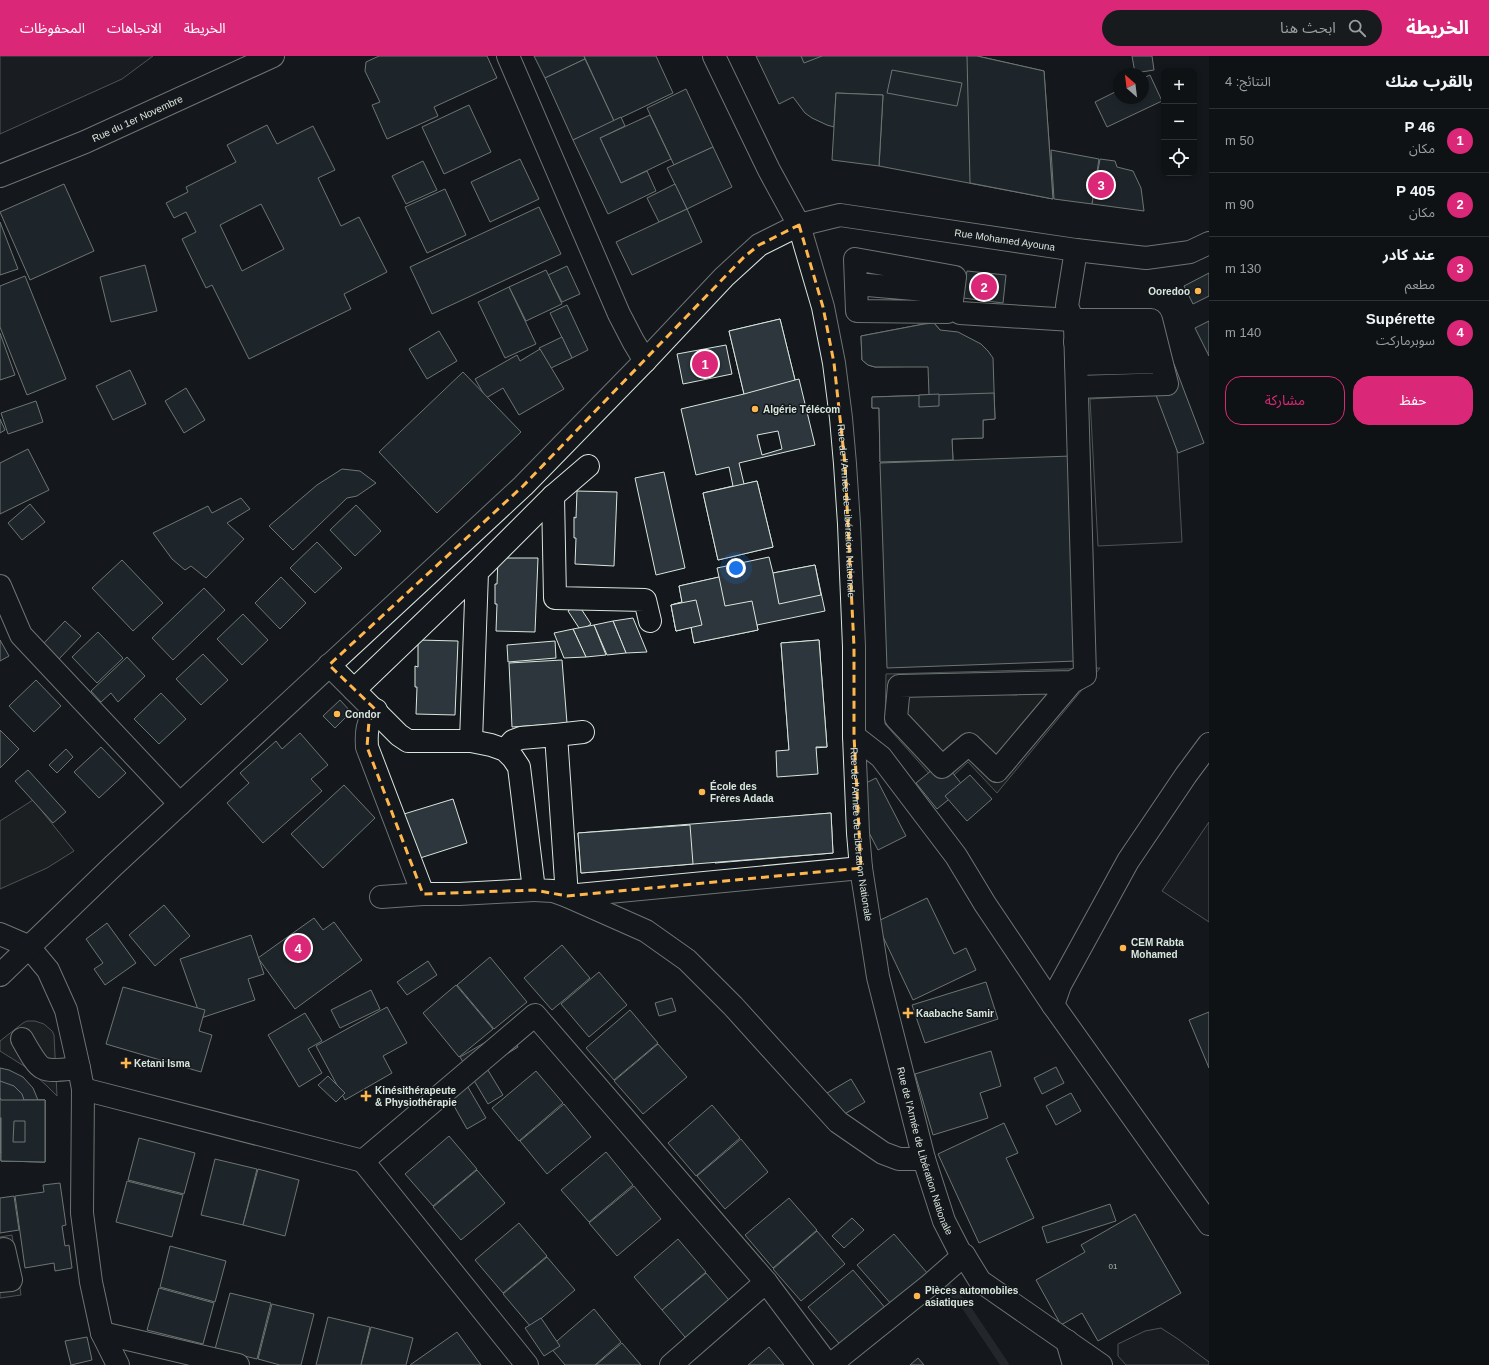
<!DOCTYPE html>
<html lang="ar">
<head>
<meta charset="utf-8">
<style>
  body { margin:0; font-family:Arial,"Noto Sans Arabic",sans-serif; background:#181b1e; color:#f1f3f6; direction:rtl }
  .controls { position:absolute; right:12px; top:12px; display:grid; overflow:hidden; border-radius:8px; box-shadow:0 2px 6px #0003 }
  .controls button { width:36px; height:36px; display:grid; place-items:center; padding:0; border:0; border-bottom:1px solid #2f3234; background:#0f1215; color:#f1f3f6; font:20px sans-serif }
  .compass { position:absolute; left:1113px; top:12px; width:36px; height:36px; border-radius:50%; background:#0f1215; box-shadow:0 2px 6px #0003; rotate:332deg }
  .you { position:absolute; left:736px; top:512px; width:14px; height:14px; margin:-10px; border:3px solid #fff; border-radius:50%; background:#1a73e8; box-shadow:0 0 0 6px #1a73e833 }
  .badge { display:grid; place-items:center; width:26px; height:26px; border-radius:50%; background:#db2777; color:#fff; font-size:13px; font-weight:700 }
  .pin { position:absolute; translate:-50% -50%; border:2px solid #fff; box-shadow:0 1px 4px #0006 }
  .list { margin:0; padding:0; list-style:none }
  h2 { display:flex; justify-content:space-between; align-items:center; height:52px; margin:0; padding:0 16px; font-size:17px }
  h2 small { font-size:13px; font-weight:400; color:#9b9ea0 }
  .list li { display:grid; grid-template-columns:26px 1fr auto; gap:12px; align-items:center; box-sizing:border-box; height:64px; padding:0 16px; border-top:1px solid #2f3234 }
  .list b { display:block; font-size:15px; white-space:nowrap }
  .list p { margin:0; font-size:13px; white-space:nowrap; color:#9b9ea0 }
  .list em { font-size:13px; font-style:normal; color:#9b9ea0 }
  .actions { display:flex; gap:8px; padding:12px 16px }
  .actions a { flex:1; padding:9px 0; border:1px solid #db2777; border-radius:16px; text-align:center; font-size:14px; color:#db2777 }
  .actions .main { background:#db2777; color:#fff }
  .icon { flex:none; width:22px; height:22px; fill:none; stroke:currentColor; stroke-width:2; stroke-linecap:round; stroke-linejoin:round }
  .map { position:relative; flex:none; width:1209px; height:1309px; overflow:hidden; direction:ltr }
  header { display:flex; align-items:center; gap:24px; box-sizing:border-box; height:56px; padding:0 20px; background:#db2777; color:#fff }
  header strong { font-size:19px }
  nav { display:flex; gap:22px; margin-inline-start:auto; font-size:14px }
  .search { width:280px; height:36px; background:#181b1e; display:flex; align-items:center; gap:10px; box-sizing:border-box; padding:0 14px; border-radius:22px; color:#9b9ea0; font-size:15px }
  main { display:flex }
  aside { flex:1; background:#0f1215 }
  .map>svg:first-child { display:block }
  .green { fill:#202428; stroke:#939e99 }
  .parking { fill:#24282b; stroke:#939e99 }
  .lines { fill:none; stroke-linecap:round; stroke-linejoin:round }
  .stream { stroke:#363b3e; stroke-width:8 }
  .building { fill:#2c363c; stroke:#d8e6dc; fill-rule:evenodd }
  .minor-casing { stroke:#d8e6dc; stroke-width:24 }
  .secondary-casing { stroke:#d8e6dc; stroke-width:24 }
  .primary-casing { stroke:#d8e6dc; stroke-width:24 }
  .minor { stroke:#14181c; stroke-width:22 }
  .secondary { stroke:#14181c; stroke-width:22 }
  .primary { stroke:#14181c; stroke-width:22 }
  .marked { fill:none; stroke:#ffb74d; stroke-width:3; stroke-dasharray:8 5; stroke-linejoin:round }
  .poi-dot { fill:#ffb74d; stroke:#14181c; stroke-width:1.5 }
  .labels { text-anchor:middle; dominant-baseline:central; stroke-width:3; stroke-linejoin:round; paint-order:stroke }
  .number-label { font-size:8px; fill:#adbab4 }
  .street-label { font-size:10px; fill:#d8e6dc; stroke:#14181c }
  .poi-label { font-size:10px; font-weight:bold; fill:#d8e6dc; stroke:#14181c; text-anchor:start }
</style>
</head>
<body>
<header>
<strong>الخريطة</strong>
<div class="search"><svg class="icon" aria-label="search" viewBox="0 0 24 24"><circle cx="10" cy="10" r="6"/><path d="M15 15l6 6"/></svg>ابحث هنا</div>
<nav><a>الخريطة</a><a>الاتجاهات</a><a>المحفوظات</a></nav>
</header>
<main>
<aside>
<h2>بالقرب منك<small>النتائج: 4</small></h2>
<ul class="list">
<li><span class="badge">1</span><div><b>P 46</b><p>مكان</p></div><em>50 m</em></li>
<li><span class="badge">2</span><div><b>P 405</b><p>مكان</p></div><em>90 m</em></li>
<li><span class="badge">3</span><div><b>عند كادر</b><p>مطعم</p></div><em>130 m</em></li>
<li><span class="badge">4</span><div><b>Supérette</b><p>سوبرماركت</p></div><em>140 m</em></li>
</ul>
<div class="actions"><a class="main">حفظ</a><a>مشاركة</a></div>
</aside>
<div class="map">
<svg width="1209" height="1309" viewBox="0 0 1209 1309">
  <rect width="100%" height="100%" fill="#14181c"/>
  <!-- green -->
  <g class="green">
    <path d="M0,0H153L122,23L0,78Z"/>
    <path d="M1174,338L1182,486L1098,490L1090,343Z"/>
    <path d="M1209,766V866L1162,835Z"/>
    <path d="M1161,1272L1178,1283L1209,1306V1309H1126L1118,1300V1288L1145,1275Z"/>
  </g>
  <!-- parking -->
  <g class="parking">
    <path d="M1100,612L997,737L968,706L941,731L885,668L886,618Z"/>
    <path d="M33,744L74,795L47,812L0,833V765Z"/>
    <path d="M27,965H35L44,968L52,975L54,979L57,1040L46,1029L24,1010L0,995V985L23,967Z"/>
    <path d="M12,1179L21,1239L0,1242V1181Z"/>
  </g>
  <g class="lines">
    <!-- stream -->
    <path class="stream" d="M947,1230L966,1251L1005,1309"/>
  </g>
  <!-- building -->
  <g class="building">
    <path d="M379,0H487L497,22L434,51L438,60L387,83L372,49L380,46L365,15L366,6Z"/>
    <path d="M534,0H584L585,3L545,22Z"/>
    <path d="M584,0H656L673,37L614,65Z"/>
    <path d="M756,0H977L1044,15L1053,143L879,110L883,39L836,37L834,71L827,69L812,62L805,57L793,41L779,48Z"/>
    <path d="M801,0H822L804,7Z"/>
    <path d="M967,0H977L1044,15L1053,143L970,127Z"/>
    <path d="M1132,0H1152L1154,14L1135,17Z"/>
    <path d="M585,3L614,65L573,84L545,22Z"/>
    <path d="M892,14L962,27L957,50L887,37Z"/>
    <path d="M1150,19L1162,45L1107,71L1095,46L1119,34V42H1143V22Z"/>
    <path d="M686,33L713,91L674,109L647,52Z"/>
    <path d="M836,37L883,39L879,110L832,104Z"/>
    <path d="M469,49L491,96L444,118L422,71Z"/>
    <path d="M650,59L671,103L621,127L600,82Z"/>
    <path d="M621,61L625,70L600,82L621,127L647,115L656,135L608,158L573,84Z"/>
    <path d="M267,69L277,88L313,70L335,114L318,122L341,170L359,161L387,216L344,238L351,253L249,303L212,229L206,232L182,183L196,176L186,156L174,162L166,147L188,136L186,131L236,106L227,89ZM261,148L284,193L242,215L220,169Z"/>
    <path d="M713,91L732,131L687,153L667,112Z"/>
    <path d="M1051,94L1099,103L1092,148L1054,143Z"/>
    <path d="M520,103L539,143L490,166L471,126Z"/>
    <path d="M1100,103L1115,105L1117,111L1133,115L1141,132L1144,155L1092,148Z"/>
    <path d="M423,105L437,134L406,148L392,120Z"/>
    <path d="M64,128L94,195L30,224L0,156Z"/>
    <path d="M675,128L687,153L659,166L647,142Z"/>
    <path d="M445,133L466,179L427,197L405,151Z"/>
    <path d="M539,151L561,198L432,258L410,211Z"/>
    <path d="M687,153L702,186L632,219L616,186Z"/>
    <path d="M0,166L18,213L0,219Z"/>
    <path d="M145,209L157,255L111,266L100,221Z"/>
    <path d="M567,210L580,238L562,246L548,219Z"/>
    <path d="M546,214L562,248L526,265L509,231Z"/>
    <path d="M967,215L1006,219L1003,247L963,242Z"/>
    <path d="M1209,217V240L1193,248L1184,230Z"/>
    <path d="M25,220L66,323L27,339L0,271V230Z"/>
    <path d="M509,231L536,288L505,302L478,246Z"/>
    <path d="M567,249L588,294L572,302L550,257Z"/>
    <path d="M780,263L795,324L799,323L815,389L739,407L744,428L757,425L773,491L718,504L703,437L733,430L729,411L696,419L681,353L744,338L729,275ZM778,375L782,393L762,399L757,379Z"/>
    <path d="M780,263L795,324L744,338L729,275Z"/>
    <path d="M1209,265V300L1195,272Z"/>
    <path d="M934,267L940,274L941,310L875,311L868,309L862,304L861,280L924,268Z"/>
    <path d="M934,267L940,274L958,276L981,288L988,295L993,302L995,363L983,364V382L952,383L953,404L880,406L879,352H872V341L929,339L928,311H875L868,309L862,304L861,280L924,268Z"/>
    <path d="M439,275L457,305L427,323L409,293Z"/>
    <path d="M0,277L15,319L0,324Z"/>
    <path d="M562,281L572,302L549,313L539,292Z"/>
    <path d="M726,289L732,318L683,328L677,298Z"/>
    <path d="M540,293L564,333L519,359L503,332L486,342L475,323L517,299L520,305Z"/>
    <path d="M1174,308L1204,387L1178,397L1148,318Z"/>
    <path d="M130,314L146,348L113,364L96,330Z"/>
    <path d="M463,316L521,376L437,457L379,396Z"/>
    <path d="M186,332L205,364L184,377L165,345Z"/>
    <path d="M994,337L995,363L983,364V382L952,383L953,404L880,406L879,352H872V341Z"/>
    <path d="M939,338V350L919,351V339Z"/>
    <path d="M36,345L43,366L8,378L1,357Z"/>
    <path d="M0,363L5,374L0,377Z"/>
    <path d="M28,393L49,434L0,458V407Z"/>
    <path d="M1071,400L1077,605L887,612L880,407Z"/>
    <path d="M342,413L360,415L376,427L357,440L347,442L293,494L269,470L317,429Z"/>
    <path d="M664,416L685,512L656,519L635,422Z"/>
    <path d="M757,425L773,491L718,504L703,437Z"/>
    <path d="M577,435L617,436L614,510L575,508L576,482H574V461L576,462Z"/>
    <path d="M241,442L250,453L227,467L244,483L206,522L191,510L185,514L172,503L153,477L208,450L212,457Z"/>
    <path d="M30,448L45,466L22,484L8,467Z"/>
    <path d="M356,449L381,475L355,500L330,474Z"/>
    <path d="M317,486L342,512L315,537L290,512Z"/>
    <path d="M769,501L773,517L815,509L825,555L757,569L758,574L694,587L691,571L676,575L671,549L682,546L679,530L719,521L717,512Z"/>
    <path d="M498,502H538L535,576L496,575L497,548H495V528H497Z"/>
    <path d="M122,504L163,547L133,575L92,532Z"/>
    <path d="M815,509L821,539L779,548L773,517Z"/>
    <path d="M281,521L306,547L280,573L255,547Z"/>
    <path d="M719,521L725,550L752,545L758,574L694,587L691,571L676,575L671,549L682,546L679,530Z"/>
    <path d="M204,532L225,554L173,604L152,582Z"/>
    <path d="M696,544L702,569L676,575L671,549Z"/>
    <path d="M578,548L591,568L581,575L568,555Z"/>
    <path d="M243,558L268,584L242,609L217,583Z"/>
    <path d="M633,562L647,596L626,597L613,565Z"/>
    <path d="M65,565L81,580L59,603L43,588Z"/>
    <path d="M613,565L626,597L607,599L594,569Z"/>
    <path d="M594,569L606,599L586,601L573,573Z"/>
    <path d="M573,573L586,601L564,602L554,577Z"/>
    <path d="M98,576L123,602L97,627L72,601Z"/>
    <path d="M0,584L9,600L0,605Z"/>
    <path d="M418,584L458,585L455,659L416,658L417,631H415V610L418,611Z"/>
    <path d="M819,584L827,691L789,694L781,587Z"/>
    <path d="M819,584L827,691H816L818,718L777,721L776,695L789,694L781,587Z"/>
    <path d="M555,585L556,602L508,606L507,589Z"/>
    <path d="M203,598L228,624L201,649L176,623Z"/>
    <path d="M127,601L145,620L118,646L111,637L101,646L91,635Z"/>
    <path d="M562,604L567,667L512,671L509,607Z"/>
    <path d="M36,624L61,650L34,676L9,650Z"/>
    <path d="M161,637L186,663L159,688L134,663Z"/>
    <path d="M340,644L351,656L335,672L323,660Z"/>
    <path d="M0,674L19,693L0,712Z"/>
    <path d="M300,677L328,709L311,723L322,735L263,787L227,747L249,727L240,717L276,685L282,693Z"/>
    <path d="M101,691L126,717L99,742L74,716Z"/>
    <path d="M66,693L73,701L57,717L49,709Z"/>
    <path d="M943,705L964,731L937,753L916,727Z"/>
    <path d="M28,714L66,756L53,767L15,725Z"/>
    <path d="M970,719L992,743L967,765L945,740Z"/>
    <path d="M876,722L906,780L878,794L848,736Z"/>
    <path d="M344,729L375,762L323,812L291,778Z"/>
    <path d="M453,743L467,787L417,803L404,758Z"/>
    <path d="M831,757L833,797L715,807L712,767Z"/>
    <path d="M831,757L833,797L581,817L578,777Z"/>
    <path d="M690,769L693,808L581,817L578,777Z"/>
    <path d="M927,842L954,898L966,892L976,914L913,944L876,866Z"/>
    <path d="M164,849L190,880L155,910L129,879Z"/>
    <path d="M314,862L323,874L334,866L362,904L295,953L258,902Z"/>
    <path d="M107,867L136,907L105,929L94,913L103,907L86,883Z"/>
    <path d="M251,879L264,918L248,923L255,944L201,962L180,903Z"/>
    <path d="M562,889L590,922L552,954L524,922Z"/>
    <path d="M490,901L527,946L494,973L457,929Z"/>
    <path d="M428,905L437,919L407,939L397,926Z"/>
    <path d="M599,916L627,949L589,981L561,948Z"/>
    <path d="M986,926L998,963L925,987L912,949Z"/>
    <path d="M456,929L493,973L459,1001L423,957Z"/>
    <path d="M123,931L205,954L199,975L212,979L201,1016L106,988Z"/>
    <path d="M371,934L380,953L340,972L331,954Z"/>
    <path d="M672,942L676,955L659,960L655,947Z"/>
    <path d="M387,951L407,987L383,1000L392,1017L345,1044L316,990Z"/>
    <path d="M630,954L658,987L614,1024L586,992Z"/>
    <path d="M1209,956V1012L1189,964Z"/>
    <path d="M305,957L322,985L308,993L322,1017L299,1031L268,979Z"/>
    <path d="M508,973L518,991L486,1011L503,1039L488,1048L460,1001Z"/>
    <path d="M658,988L687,1021L643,1058L614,1025Z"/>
    <path d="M991,995L1001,1030L980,1037L988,1062L933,1079L915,1018Z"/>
    <path d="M1056,1011L1064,1027L1042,1038L1034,1022Z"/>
    <path d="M0,1012L9,1014L23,1021L33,1032L38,1044H45V1106L1,1105V1096H0Z"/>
    <path d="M458,1014L486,1062L467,1073L440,1025Z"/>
    <path d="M536,1015L563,1047L519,1085L492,1052Z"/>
    <path d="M328,1020L345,1037L336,1046L318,1029Z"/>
    <path d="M851,1023L865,1046L836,1063L822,1040Z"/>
    <path d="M0,1025L14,1030L22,1038L24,1044H45V1106L1,1105V1096H0Z"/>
    <path d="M1071,1037L1081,1055L1056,1069L1046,1050Z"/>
    <path d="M0,1042L1,1044H45V1106L1,1105V1096H0Z"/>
    <path d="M564,1048L591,1081L547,1118L520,1085Z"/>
    <path d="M712,1049L740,1082L696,1120L668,1087Z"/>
    <rect x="0" y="1062" width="1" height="34"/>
    <path d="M14,1065H25V1086H13Z"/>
    <path d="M1004,1067L1018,1097L1006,1102L1034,1162L979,1187L938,1098Z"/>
    <path d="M449,1080L477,1113L433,1150L405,1118Z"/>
    <path d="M139,1082L195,1097L184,1138L128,1124Z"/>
    <path d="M741,1083L768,1116L725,1153L697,1120Z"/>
    <path d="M606,1096L633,1129L589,1166L561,1134Z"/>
    <path d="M215,1103L257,1113L243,1169L201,1159Z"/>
    <path d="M258,1113L299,1124L285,1180L243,1169Z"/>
    <path d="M477,1114L505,1147L461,1184L433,1151Z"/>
    <path d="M127,1125L183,1139L172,1181L116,1166Z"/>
    <path d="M60,1127L66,1169L62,1170L65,1190L69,1189L72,1212L55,1215L54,1207L25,1212L15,1140L44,1136L43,1129Z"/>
    <path d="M634,1130L661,1163L617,1200L589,1167Z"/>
    <path d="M14,1140L19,1174L0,1177V1142Z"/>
    <path d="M789,1142L817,1174L773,1212L745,1179Z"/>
    <path d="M1110,1148L1116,1165L1047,1187L1042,1171Z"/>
    <path d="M1135,1158L1181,1237L1098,1285L1082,1257L1061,1269L1036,1224L1085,1196L1081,1189Z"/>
    <path d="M852,1162L864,1174L844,1192L832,1180Z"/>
    <path d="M519,1167L547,1200L503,1237L475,1204Z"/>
    <path d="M817,1175L845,1208L801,1245L773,1213Z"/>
    <path d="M894,1178L928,1218L892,1249L857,1209Z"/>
    <path d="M678,1183L706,1216L662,1254L634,1221Z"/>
    <path d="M170,1190L226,1205L215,1246L160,1231Z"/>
    <path d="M547,1201L575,1234L531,1271L503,1238Z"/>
    <path d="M853,1214L887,1254L843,1292L808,1251Z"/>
    <path d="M706,1217L734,1250L690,1287L662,1254Z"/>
    <path d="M159,1232L214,1247L203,1288L147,1274Z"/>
    <path d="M230,1237L271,1247L257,1303L215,1293Z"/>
    <path d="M272,1248L314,1258L301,1309H280L258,1303Z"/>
    <path d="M594,1253L621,1286L595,1309H565L550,1291Z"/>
    <path d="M328,1261L370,1271L361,1309H316Z"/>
    <path d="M541,1262L560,1290L544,1300L525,1272Z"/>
    <path d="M371,1271L413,1282L406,1309H361Z"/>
    <path d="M457,1276L481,1309H410Z"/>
    <path d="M87,1281L92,1304L71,1309L65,1285Z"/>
    <path d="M622,1287L641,1309H596Z"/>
    <path d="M769,1291L784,1309H748Z"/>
    <path d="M918,1302L924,1309H910Z"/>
  </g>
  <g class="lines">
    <defs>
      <g id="minor">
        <path d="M508,0L619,258L633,285L645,305"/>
        <path d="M714,0L769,114L799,169"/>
        <path d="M856,228L937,235L951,252L947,256L857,255L855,203L955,221L951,252L960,257L1072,264H1151L1167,328L1077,331"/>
        <path d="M1075,286H1156"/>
        <path d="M1076,308L1161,306"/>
        <path d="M553,440L555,542L645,544L650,565"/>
        <path d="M0,530L21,579L180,748"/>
        <path d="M329,609L399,679L408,685H471L491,689L505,694L513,702L519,711L534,834L553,835L567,840L646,875L687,904L733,950L838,1066L883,1097L899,1103H924"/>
        <path d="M1072,626L899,630L896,662L942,711L969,688L997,715L1072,626L1085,619L1075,270L1067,250L1076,194"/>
        <path d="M354,634L477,516"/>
        <path d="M376,654C367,668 366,675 367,691L423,838H459L534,834"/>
        <path d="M556,679L583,676"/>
        <path d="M854,680L881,701L956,800L985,848L1053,949L1209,1168"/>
        <path d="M471,685L477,516L553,440L588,410"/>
        <path d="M505,694L513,685L521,682L556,679L567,840L861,812"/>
        <path d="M381,841L423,838"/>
        <path d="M28,890L48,914L66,954L79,1012L83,1033L82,1157L91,1226L102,1277L118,1309"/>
        <path d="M1053,949L1060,929L1128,805L1186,719L1209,688"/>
        <path d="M22,983C42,1018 39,1016 79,1012"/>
        <path d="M83,1033L363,1105L535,959L766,1226L828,1309"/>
        <path d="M363,1105L527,1309"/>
        <path d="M0,1194L4,1193L11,1224L0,1225"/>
        <path d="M102,1277L238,1309"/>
        <path d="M1067,1285L1074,1309"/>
        <path d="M671,1309L766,1226"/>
        <path d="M830,1309L931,1228L964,1199"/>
      </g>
      <g id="secondary">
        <path id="s1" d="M799,169L823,251L834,307L841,362L845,408L849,468L854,591V680L858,777L861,812L878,921L924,1103L944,1165L962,1200L964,1199L980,1225L1101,1309"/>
        <path d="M0,878L28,890"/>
        <path id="s2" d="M0,919L113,810L523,430L645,305L724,221L759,189L799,169L840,159L1076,194L1146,202L1190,196L1209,187"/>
      </g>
      <g id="primary">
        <path id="s3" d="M0,120L85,86L273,0"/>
      </g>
    </defs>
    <!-- minor casing -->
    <use href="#minor" class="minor-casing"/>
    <!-- secondary casing -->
    <use href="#secondary" class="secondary-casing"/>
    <!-- primary casing -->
    <use href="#primary" class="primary-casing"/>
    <!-- minor -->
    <use href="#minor" class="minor"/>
    <!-- secondary -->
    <use href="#secondary" class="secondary"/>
    <!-- primary -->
    <use href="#primary" class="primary"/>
  </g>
  <!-- marked area -->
  <path d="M0 0H1209V1309H0ZM799,169L823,251L834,307L845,408L854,591V680L861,812L567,840L534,834L423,838L367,691L369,665L376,654L329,609L523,430L744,201L759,189Z" fill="#14181c" fill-opacity=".55" fill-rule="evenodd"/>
  <path class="marked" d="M799,169L823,251L834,307L845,408L854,591V680L861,812L567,840L534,834L423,838L367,691L369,665L376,654L329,609L523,430L744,201L759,189Z"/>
  <!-- markers -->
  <g class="poi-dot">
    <circle cx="1198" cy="235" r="4"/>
    <circle cx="755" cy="353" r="4"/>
    <circle cx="337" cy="658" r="4"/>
    <circle cx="702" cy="736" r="4"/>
    <circle cx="1123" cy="892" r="4"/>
    <path d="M906 951h4v4h4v4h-4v4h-4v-4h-4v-4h4z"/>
    <path d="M124 1001h4v4h4v4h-4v4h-4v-4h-4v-4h4z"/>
    <path d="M364 1034h4v4h4v4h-4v4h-4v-4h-4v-4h4z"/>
    <circle cx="917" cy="1240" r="4"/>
  </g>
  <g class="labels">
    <!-- number labels -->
    <g class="number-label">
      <text x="1113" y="1210">01</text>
    </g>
    <!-- street labels -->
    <g class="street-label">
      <text stroke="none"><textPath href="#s3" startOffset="149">Rue du 1er Novembre</textPath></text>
      <text stroke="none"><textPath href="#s2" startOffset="1307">Rue Mohamed Ayouna</textPath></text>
      <text stroke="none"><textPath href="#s1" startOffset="291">Rue de l'Armée de Libération Nationale</textPath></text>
      <text stroke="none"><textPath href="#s1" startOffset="615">Rue de l'Armée de Libération Nationale</textPath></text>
      <text stroke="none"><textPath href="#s1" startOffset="939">Rue de l'Armée de Libération Nationale</textPath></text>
    </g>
    <!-- poi labels -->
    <g class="poi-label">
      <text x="1190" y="235" text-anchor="end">Ooredoo</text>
      <text x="763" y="353">Algérie Télécom</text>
      <text x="345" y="658">Condor</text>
      <text x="710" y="730">École des<tspan x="710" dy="12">Frères Adada</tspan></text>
      <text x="1131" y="886">CEM Rabta<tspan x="1131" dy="12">Mohamed</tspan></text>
      <text x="916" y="957">Kaabache Samir</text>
      <text x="134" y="1007">Ketani Isma</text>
      <text x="375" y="1034">Kinésithérapeute<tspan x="375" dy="12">&amp; Physiothérapie</tspan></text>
      <text x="925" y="1234">Pièces automobiles<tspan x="925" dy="12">asiatiques</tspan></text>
    </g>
  </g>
</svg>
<div class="controls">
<button>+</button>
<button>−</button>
<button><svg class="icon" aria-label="locate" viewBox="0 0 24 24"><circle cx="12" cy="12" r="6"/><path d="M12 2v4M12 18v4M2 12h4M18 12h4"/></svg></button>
</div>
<svg class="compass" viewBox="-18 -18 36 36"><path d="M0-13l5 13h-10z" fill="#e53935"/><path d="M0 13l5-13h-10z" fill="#9b9ea0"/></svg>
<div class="you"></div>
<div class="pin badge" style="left:705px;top:308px">1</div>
<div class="pin badge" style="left:984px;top:231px">2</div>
<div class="pin badge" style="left:1101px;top:129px">3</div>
<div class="pin badge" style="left:298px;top:892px">4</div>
</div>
</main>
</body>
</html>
